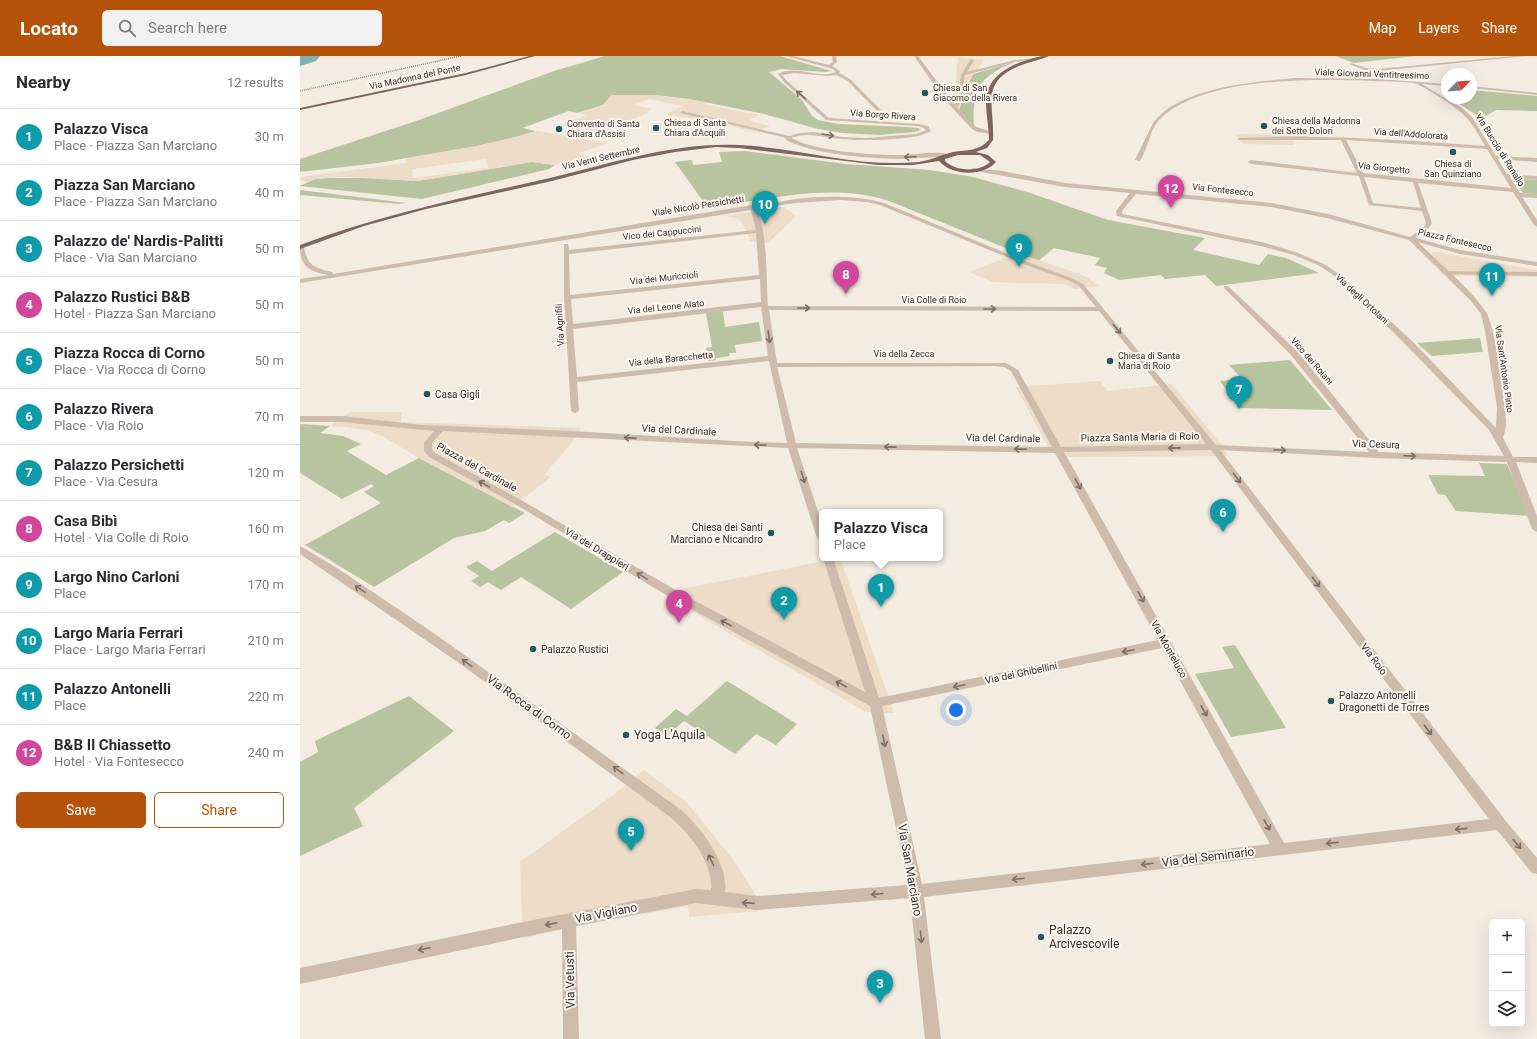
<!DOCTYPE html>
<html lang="en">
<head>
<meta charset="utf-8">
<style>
  body { margin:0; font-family:Roboto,sans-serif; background:#f2f2f3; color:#2b2b33 }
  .controls { position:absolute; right:12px; bottom:12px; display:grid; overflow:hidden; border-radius:6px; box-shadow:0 4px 16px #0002 }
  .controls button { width:36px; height:36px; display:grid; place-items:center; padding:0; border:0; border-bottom:1px solid #e1e1e2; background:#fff; color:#2b2b33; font:20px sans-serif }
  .compass { position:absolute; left:1141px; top:12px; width:36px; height:36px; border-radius:50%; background:#fff; box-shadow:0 4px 16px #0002; rotate:65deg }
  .you { position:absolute; left:656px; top:654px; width:14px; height:14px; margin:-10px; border:3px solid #fff; border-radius:50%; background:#1a73e8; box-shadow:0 0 0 6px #1a73e833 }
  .badge { display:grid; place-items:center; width:26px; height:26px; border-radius:50%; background:#b45309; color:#fff; font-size:13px; font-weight:700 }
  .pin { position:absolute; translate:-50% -33px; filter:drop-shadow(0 1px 2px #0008) }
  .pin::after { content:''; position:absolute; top:21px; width:14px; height:12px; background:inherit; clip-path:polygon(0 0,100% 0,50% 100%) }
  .popup { position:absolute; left:519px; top:453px; width:124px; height:52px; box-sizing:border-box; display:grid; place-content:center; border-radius:6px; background:#fff; filter:drop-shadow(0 1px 3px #0005); font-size:13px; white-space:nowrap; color:#7c7c81 }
  .popup b { font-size:15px; color:#2b2b33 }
  .popup::after { content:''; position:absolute; left:50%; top:100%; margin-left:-8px; border:8px solid transparent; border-top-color:#fff }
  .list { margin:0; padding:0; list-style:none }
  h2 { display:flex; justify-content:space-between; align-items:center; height:52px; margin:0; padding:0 16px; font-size:17px }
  h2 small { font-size:13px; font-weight:400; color:#7c7c81 }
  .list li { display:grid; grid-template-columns:26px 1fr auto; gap:12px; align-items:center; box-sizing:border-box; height:56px; padding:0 16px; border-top:1px solid #e1e1e2 }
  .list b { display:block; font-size:15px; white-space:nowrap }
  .list p { margin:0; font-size:13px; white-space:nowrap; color:#7c7c81 }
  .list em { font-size:13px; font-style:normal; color:#7c7c81 }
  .actions { display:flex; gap:8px; padding:12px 16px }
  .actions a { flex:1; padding:9px 0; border:1px solid #b45309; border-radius:6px; text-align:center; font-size:14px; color:#b45309 }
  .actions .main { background:#b45309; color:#fff }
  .icon { flex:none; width:22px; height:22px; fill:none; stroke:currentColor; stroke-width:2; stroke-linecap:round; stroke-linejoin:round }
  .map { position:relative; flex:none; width:1237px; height:983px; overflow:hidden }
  header { display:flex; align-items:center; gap:24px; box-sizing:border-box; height:56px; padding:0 20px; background:#b45309; color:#fff }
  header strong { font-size:19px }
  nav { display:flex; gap:22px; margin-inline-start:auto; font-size:14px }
  .search { width:280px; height:36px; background:#f2f2f3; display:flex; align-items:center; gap:10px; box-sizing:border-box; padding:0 14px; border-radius:6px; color:#7c7c81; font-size:15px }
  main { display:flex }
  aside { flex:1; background:#fff }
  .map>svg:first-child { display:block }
  .green { fill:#b8c4a0 }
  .plaza { fill:#ecdcc8; fill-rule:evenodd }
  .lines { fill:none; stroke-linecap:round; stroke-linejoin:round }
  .river { fill:#7fb0b2; fill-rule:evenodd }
  .pedestrian { fill:#cdbbac; fill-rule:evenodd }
  .minor { fill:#cdbbac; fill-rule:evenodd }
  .primary { fill:#7d675c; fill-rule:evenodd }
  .rail { stroke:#3b302b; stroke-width:1.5; stroke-dasharray:0.5 1.5; stroke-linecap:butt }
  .oneway { stroke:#7d6f65 }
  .poi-dot { fill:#1f5a5e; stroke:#fbf5ee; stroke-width:1.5 }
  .labels { text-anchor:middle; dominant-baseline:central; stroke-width:4; stroke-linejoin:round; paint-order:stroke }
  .far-street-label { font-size:9px; fill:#3b302b; stroke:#fbf5ee }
  .far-poi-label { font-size:9px; fill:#3b302b; stroke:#fbf5ee; text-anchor:start }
  .poi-label { font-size:10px; fill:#3b302b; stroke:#fbf5ee; text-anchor:start }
  .street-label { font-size:10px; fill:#3b302b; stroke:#fbf5ee }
  .near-street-label { font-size:12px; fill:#3b302b; stroke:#fbf5ee }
  .near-poi-label { font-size:12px; fill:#3b302b; stroke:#fbf5ee; text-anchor:start }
</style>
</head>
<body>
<header>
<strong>Locato</strong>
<div class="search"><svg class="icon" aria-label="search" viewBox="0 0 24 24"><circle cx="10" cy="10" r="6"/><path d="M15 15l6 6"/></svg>Search here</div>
<nav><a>Map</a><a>Layers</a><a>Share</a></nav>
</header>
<main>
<aside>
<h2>Nearby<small>12 results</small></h2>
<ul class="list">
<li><span class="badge" style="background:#0f9aa8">1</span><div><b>Palazzo Visca</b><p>Place · Piazza San Marciano</p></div><em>30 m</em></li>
<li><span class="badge" style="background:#0f9aa8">2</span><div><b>Piazza San Marciano</b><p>Place · Piazza San Marciano</p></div><em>40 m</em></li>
<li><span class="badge" style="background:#0f9aa8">3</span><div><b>Palazzo de' Nardis-Palitti</b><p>Place · Via San Marciano</p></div><em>50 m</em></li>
<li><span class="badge" style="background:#d1479c">4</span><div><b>Palazzo Rustici B&amp;B</b><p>Hotel · Piazza San Marciano</p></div><em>50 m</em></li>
<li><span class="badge" style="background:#0f9aa8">5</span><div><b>Piazza Rocca di Corno</b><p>Place · Via Rocca di Corno</p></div><em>50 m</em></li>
<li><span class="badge" style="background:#0f9aa8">6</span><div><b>Palazzo Rivera</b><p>Place · Via Roio</p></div><em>70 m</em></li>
<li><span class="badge" style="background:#0f9aa8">7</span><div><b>Palazzo Persichetti</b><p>Place · Via Cesura</p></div><em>120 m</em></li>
<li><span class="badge" style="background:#d1479c">8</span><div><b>Casa Bibì</b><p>Hotel · Via Colle di Roio</p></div><em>160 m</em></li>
<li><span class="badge" style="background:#0f9aa8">9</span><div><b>Largo Nino Carloni</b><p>Place</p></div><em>170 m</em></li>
<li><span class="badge" style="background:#0f9aa8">10</span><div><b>Largo Maria Ferrari</b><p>Place · Largo Maria Ferrari</p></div><em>210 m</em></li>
<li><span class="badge" style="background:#0f9aa8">11</span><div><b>Palazzo Antonelli</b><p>Place</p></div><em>220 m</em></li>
<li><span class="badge" style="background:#d1479c">12</span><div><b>B&amp;B Il Chiassetto</b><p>Hotel · Via Fontesecco</p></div><em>240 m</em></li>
</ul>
<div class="actions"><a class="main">Save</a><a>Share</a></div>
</aside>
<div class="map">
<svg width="1237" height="983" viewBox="0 0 1237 983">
  <rect width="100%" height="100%" fill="#f4ebe1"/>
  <!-- green -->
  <g class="green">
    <path d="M305,0H480L531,15L526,16L481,13L469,16L502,44L512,60L518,64L538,68L607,71L618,72L621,74L614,76L580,79L543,77L518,73L464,58L389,43L355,39H312L303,49L277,57L269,55L222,72L236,75L216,81L177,90L78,107L0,116V103L116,65L254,15Z"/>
    <path d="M1035,0H1115L1054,7Z"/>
    <path d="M715,6C678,21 672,32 674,72L659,54L666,32L673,18Z"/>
    <path d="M1171,34L1237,40V55L1196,54L1184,61L1175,58L1150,42H1171Z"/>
    <path d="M445,95L546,108L630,114L673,121L727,136L808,164L905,182L893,194L959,209L968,198L986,202L1019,217L916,230L905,219L865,223L861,219L819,224L804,217L807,212L795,209L800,202L754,192L738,205L589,145C531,126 466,144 408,152L375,106L392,104L393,109L422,106L419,96Z"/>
    <path d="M232,106L255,109L249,113L122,143L0,130L15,123L31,122H73L118,125Z"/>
    <path d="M1213,122L1237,124V138L1223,137Z"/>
    <path d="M0,134L107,147L99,148L0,139Z"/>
    <path d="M423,255L425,271L459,266L462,285L435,289L436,297H429L430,300L416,302V304L408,305L406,292L412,291L406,257Z"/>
    <path d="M1180,282L1183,296L1132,300L1117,287Z"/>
    <path d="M990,304L1032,354L940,352L920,325L942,323L929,309Z"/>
    <path d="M0,368L30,370L20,377L43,380L61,388L47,395L86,419L119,402L225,457L209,467L204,464L185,475L154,482L74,531L5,489L81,447L64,436L74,430L71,428L42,443L0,417Z"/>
    <path d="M1179,407L1207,408L1229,460L1156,455L1145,439L1138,438L1128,419L1185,420Z"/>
    <path d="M255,476L323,516L271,553L221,521L201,534L188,526L180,531L171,525L179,520L166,511L177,505L192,515Z"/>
    <path d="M935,589L986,672L931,681L895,618L934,612L922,591Z"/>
    <path d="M427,625L497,668L476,689L456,678L435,698L384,665L367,680L355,672L376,653L387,660Z"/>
    <path d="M109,640L154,675L54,752L63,770L0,800V706L18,696L15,685Z"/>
  </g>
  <!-- plaza -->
  <g class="plaza">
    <path d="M658,1L684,4L674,17L666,32L659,54L654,50Z"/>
    <path d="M312,39H355L406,46L402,48L459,59L447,64L470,70L455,76L413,65L368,59V57L384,50L349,43L333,49L352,53L346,55L350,56L303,76L259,69L287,59L277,57L303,49Z"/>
    <path d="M236,75L308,87L279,97L286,100L255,109L232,106L118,125L42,121L15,123L6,126L0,124V121L106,107L105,103L177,90L216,81ZM185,103L188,112L113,122L112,113Z"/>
    <path d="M935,78L1007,79L1009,82L992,83L994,89L944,88Z"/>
    <path d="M484,151L496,160L468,187L450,185L445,172L439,163L425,160Z"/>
    <path d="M1132,196H1138L1179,204L1237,214V221L1153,220L1132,199Z"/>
    <path d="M718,197L785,220L799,230L775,233L764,228L693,226L669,216Z"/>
    <path d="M800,325L807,335L871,328L922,389L928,400L763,401L750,394L716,331Z"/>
    <path d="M50,356H102L101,366L281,372L273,385L244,419L251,421L212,451L119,402L82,380L67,374L44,371L31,370Z"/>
    <path d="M540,502L594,657L566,656L370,543L387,532Z"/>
    <path d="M344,714L386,746L432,802L457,841L458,855L389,861L388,850L283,869L223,882L220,806L320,734Z"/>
  </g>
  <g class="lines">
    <!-- river -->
    <path class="river" d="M0,0H20L16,5L0,10Z"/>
    <!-- pedestrian -->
    <g class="pedestrian">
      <path d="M382,55L459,73L461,74L459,75L380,57Z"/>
      <path d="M1145,215L1237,216V220L1143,218L1142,217Z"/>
    </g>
    <!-- minor -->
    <g class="minor">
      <path d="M486,0H493L529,9L533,6L532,0H536L537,6L532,10L540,15L539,17L550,23L581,54L577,55L548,25L536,19L528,20L494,17L482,19L486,24L529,62L618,68L628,70L631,75C616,85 562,85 542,83C525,82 508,75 491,82C515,95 569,99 597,99C610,100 641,93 652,100L649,102C632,100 614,103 597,103C567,102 512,98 486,84V82L457,75L459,73L489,80L500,77L514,76L542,81L566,82L616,78L626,74L624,72L618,70L526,64L484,26L478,18C496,8 518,24 536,16L533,13Z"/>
      <path d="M614,0H618L654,48L657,46L661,19L671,3L674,4L667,16L715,4L736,2L738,3L715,6L665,19L661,47L657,51L676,71L693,76L691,78L678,76L672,73L644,43Z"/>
      <path d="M1213,0H1227L1078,15L1065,14L1049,8L1051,7L1066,12L1078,13Z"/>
      <path d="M996,22L1079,23L1147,28V30L1122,28L1162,52L1172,61L1196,100L1237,102V106L1198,103L1207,118L1237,120V124L1210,121L1220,137L1237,138V142L1222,141L1237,164V171L1234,169L1213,136L1118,127L1132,167L1128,173L1116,182L1160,194L1237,206V210L1160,198L1118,186C1140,208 1169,231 1186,256C1195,269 1205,346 1206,364C1206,370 1205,376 1203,382L1213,401H1237V407L1216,406L1237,460V476L1232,473L1207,406L1076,402L920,394L1205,764L1237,802V818L1232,817L1197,774L624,841L641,983H625L610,842L457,854L396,847L276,870L279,983H263L262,873L0,928V912L223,866L396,833L411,834C414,807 389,777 370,761L159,607L0,498V490L37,512L135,578L380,753C400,770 429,808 425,836L457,840L608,829L570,650L371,542L215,448L129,401L124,395V387L134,375L42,366H0V360H42L122,369L272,375L451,386L487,387L469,305L277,326L279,355L275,357L271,355L264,241V188H268L269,194L456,174L451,154L0,227V223L28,219C8,215 0,210 0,189L4,191C7,210 15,212 32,216L33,218L452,149C465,151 481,145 495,143C525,140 555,139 584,147L725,205L774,223L783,228L916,389L1069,396L991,299L924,232V230H928L997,295L1079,396L1204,400L1189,374L1106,289L1038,222L1020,210L994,199L965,191L817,160L816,155L830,137L765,131L670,114L673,112L702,115L765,127L972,147L1028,158L1110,181L1124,171L1126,167L1122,155L1069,149L1059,120L951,108L948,106L951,104L1057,117L1041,84H939L937,83L939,82C1021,78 1103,84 1185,90C1180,81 1174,70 1167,62C1157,51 1131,35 1117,28C1111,25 1081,26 1072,25C1014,23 903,20 859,64C849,75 848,93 840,105L835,104L853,67C880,31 954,26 996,22ZM1046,84L1187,93L1211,132L1063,117ZM1064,121L1113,126L1121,152L1073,147ZM836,138L972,151L1027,162L1109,184L1171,245L1181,258L1185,275L1197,351L1196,372L1112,285L1042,220L1024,208L998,197L966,187L822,158V155ZM541,144L567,146L580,149L721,207L770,225L779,230L796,251L468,250C466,223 468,176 456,153L495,147ZM456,177L459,219L270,239L269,198ZM460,223L461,246L273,268L271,243ZM461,251L468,300L277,321L273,273ZM469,254L799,255L906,388L761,391L718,314L706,307H477ZM695,310L704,311L711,315L752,391L496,387L477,311ZM143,375L488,392L517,482L522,485V467L497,392L755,397L858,584L579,642L533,502H523L565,636L379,536L221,444L135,397L132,394V387ZM911,394L1189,763L984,787L764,396ZM862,592L970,788L622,828L582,650Z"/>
      <path d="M1171,30L1237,37V39L1171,32Z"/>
    </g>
    <!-- primary -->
    <g class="primary">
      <path d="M229,0H235L166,19L0,54V52L166,17Z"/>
      <path d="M742,0H749C740,4 729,6 719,10C679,26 695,51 693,84L687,92L676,96L688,99L696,106C683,121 652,120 639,105L613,109H578L439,92L416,91L375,96L333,104L252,125L126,153L64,170L0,193V189C82,158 166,141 250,122C313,107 374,86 439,89C499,92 559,112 619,106C631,104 641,99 653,96C667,94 679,95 689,84C689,71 686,59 686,47C686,16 717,6 742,0ZM658,99H680L690,106C679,117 655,115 645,105V103Z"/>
    </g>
    <!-- rail -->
    <path class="rail" d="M0,35L161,0"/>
  </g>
  <!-- one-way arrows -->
  <defs><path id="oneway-shaft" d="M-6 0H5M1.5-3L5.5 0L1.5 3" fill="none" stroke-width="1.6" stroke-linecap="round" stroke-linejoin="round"/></defs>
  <g class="oneway">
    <use href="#oneway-shaft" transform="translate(501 39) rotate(-139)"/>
    <use href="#oneway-shaft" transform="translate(528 79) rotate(9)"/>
    <use href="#oneway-shaft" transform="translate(610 101) rotate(178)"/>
    <use href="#oneway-shaft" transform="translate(504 252)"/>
    <use href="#oneway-shaft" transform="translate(690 253)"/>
    <use href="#oneway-shaft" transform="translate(817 273) rotate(51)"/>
    <use href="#oneway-shaft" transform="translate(469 281) rotate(82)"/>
    <use href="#oneway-shaft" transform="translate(330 382) rotate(-176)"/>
    <use href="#oneway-shaft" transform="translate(460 389) rotate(-178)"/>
    <use href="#oneway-shaft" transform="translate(590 391) rotate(-179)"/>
    <use href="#oneway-shaft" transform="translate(874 392) rotate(179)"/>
    <use href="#oneway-shaft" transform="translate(720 393) rotate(-179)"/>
    <use href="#oneway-shaft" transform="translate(980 394) rotate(3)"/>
    <use href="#oneway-shaft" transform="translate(1110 400) rotate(2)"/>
    <use href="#oneway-shaft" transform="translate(503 421) rotate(72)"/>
    <use href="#oneway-shaft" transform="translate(937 422) rotate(53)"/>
    <use href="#oneway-shaft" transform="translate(184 428) rotate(-151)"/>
    <use href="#oneway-shaft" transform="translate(778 428) rotate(61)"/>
    <use href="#oneway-shaft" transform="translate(342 520) rotate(-149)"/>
    <use href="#oneway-shaft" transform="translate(1016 526) rotate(53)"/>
    <use href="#oneway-shaft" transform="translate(60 533) rotate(-146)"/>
    <use href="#oneway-shaft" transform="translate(841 541) rotate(61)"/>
    <use href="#oneway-shaft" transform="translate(426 567) rotate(-152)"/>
    <use href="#oneway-shaft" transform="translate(828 595) rotate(168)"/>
    <use href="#oneway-shaft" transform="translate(167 607) rotate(-145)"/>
    <use href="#oneway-shaft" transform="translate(541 628) rotate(-152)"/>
    <use href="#oneway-shaft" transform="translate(659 630) rotate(168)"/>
    <use href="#oneway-shaft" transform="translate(904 655) rotate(61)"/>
    <use href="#oneway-shaft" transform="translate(1128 674) rotate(53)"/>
    <use href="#oneway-shaft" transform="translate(584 685) rotate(78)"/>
    <use href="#oneway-shaft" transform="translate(318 714) rotate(-144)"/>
    <use href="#oneway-shaft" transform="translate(967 769) rotate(61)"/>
    <use href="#oneway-shaft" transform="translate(1161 773) rotate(174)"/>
    <use href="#oneway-shaft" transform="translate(1032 787) rotate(174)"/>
    <use href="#oneway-shaft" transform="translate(1217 788) rotate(50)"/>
    <use href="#oneway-shaft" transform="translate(411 804) rotate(-116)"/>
    <use href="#oneway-shaft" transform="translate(847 808) rotate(173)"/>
    <use href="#oneway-shaft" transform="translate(718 823) rotate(173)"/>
    <use href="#oneway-shaft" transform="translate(577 838) rotate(175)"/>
    <use href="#oneway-shaft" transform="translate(448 847) rotate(-176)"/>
    <use href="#oneway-shaft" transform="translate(251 868) rotate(169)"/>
    <use href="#oneway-shaft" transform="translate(621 881) rotate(84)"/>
    <use href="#oneway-shaft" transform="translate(124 893) rotate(168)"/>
  </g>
  <!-- markers -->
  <g class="poi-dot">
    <circle cx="625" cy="37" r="4"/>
    <circle cx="964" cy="70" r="4"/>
    <circle cx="356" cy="72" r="4"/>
    <circle cx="259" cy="73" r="4"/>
    <circle cx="1153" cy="96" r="4"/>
    <circle cx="810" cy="305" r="4"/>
    <circle cx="127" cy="338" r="4"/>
    <circle cx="471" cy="477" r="4"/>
    <circle cx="233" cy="593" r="4"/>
    <circle cx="1031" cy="645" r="4"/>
    <circle cx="326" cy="679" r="4"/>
    <circle cx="741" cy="881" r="4"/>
  </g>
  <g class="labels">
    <!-- far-street labels -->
    <g class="far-street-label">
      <text transform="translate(1072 18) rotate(2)">Viale Giovanni Ventitreesimo</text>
      <text transform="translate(115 21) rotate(-12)">Via Madonna del Ponte</text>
      <text transform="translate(583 59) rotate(4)">Via Borgo Rivera</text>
      <text transform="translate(1111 78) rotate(4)">Via dell'Addolorata</text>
      <text transform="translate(1200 94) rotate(58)">Via Buccio di Ranallo</text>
      <text transform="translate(301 102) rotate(-13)">Via Venti Settembre</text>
      <text transform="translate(1084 112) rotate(6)">Via Giorgetto</text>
      <text transform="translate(923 134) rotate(6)">Via Fontesecco</text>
      <text transform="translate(398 150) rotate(-9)">Viale Nicolò Persichetti</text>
      <text transform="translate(362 177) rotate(-6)">Vico dei Cappuccini</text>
      <text transform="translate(1155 184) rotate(13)">Piazza Fontesecco</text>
      <text transform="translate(364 222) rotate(-6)">Via dei Muriccioli</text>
      <text transform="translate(1062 243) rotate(43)">Via degli Ortolani</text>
      <text x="634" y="244">Via Colle di Roio</text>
      <text transform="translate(366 251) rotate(-6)">Via del Leone Alato</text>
      <text transform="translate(260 269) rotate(-93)">Via Agnifili</text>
      <text x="604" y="298">Via della Zecca</text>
      <text transform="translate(371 303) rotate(-6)">Via della Baracchetta</text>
      <text transform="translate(1012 305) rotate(49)">Vico dei Roiani</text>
      <text transform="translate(1204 313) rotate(82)">Via Sant'Antonio Pinto</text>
    </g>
    <!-- far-poi labels -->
    <g class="far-poi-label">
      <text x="633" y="32">Chiesa di San<tspan x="633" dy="10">Giacomo della Rivera</tspan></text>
      <text x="972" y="65">Chiesa della Madonna<tspan x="972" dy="10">dei Sette Dolori</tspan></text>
      <text x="364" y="67">Chiesa di Santa<tspan x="364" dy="10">Chiara d'Acquili</tspan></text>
      <text x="267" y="68">Convento di Santa<tspan x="267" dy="10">Chiara d'Assisi</tspan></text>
      <text x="1153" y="108" text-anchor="middle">Chiesa di<tspan x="1153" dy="10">San Quinziano</tspan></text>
      <text x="818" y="300">Chiesa di Santa<tspan x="818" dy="10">Maria di Roio</tspan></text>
    </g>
    <!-- poi labels -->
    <g class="poi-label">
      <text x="135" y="338">Casa Gigli</text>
      <text x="463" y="471" text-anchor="end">Chiesa dei Santi<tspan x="463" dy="12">Marciano e Nicandro</tspan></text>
      <text x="241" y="593">Palazzo Rustici</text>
      <text x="1039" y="639">Palazzo Antonelli<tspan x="1039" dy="12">Dragonetti de Torres</tspan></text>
    </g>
    <!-- street labels -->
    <g class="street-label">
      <text transform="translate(379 374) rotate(3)">Via del Cardinale</text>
      <text transform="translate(840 381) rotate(-1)">Piazza Santa Maria di Roio</text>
      <text transform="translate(703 382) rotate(1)">Via del Cardinale</text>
      <text transform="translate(1076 388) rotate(2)">Via Cesura</text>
      <text transform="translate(177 411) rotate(29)">Piazza del Cardinale</text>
      <text transform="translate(297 493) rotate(31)">Via dei Drappieri</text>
      <text transform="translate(869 593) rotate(61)">Via Monteluco</text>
      <text transform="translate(1074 603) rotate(53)">Via Roio</text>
      <text transform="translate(721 617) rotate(-12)">Via dei Ghibellini</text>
    </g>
    <!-- near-street labels -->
    <g class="near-street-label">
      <text transform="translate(229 651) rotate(36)">Via Rocca di Corno</text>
      <text transform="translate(908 801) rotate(-7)">Via del Seminario</text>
      <text transform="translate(610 814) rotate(80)">Via San Marciano</text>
      <text transform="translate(306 857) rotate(-11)">Via Vigliano</text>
      <text transform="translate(270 924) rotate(-91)">Via Vetusti</text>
    </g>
    <!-- near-poi labels -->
    <g class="near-poi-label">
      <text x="334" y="679">Yoga L'Aquila</text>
      <text x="749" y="874">Palazzo<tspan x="749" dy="14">Arcivescovile</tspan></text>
    </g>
  </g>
</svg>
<div class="controls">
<button>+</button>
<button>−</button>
<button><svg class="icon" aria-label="layers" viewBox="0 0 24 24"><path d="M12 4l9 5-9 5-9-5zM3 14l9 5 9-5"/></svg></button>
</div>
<svg class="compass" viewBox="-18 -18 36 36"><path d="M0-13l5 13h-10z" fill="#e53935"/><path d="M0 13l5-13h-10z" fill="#7c7c81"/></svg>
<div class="you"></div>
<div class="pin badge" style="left:581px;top:551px;background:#0f9aa8">1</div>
<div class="popup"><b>Palazzo Visca</b>Place</div>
<div class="pin badge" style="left:484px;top:564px;background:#0f9aa8">2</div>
<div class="pin badge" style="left:580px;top:947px;background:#0f9aa8">3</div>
<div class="pin badge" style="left:379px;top:567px;background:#d1479c">4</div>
<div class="pin badge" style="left:331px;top:795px;background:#0f9aa8">5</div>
<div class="pin badge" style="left:923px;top:476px;background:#0f9aa8">6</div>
<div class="pin badge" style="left:939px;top:353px;background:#0f9aa8">7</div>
<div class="pin badge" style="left:546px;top:238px;background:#d1479c">8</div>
<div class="pin badge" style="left:719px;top:211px;background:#0f9aa8">9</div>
<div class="pin badge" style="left:465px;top:168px;background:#0f9aa8">10</div>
<div class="pin badge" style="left:1192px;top:240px;background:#0f9aa8">11</div>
<div class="pin badge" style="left:871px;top:152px;background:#d1479c">12</div>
</div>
</main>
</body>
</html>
